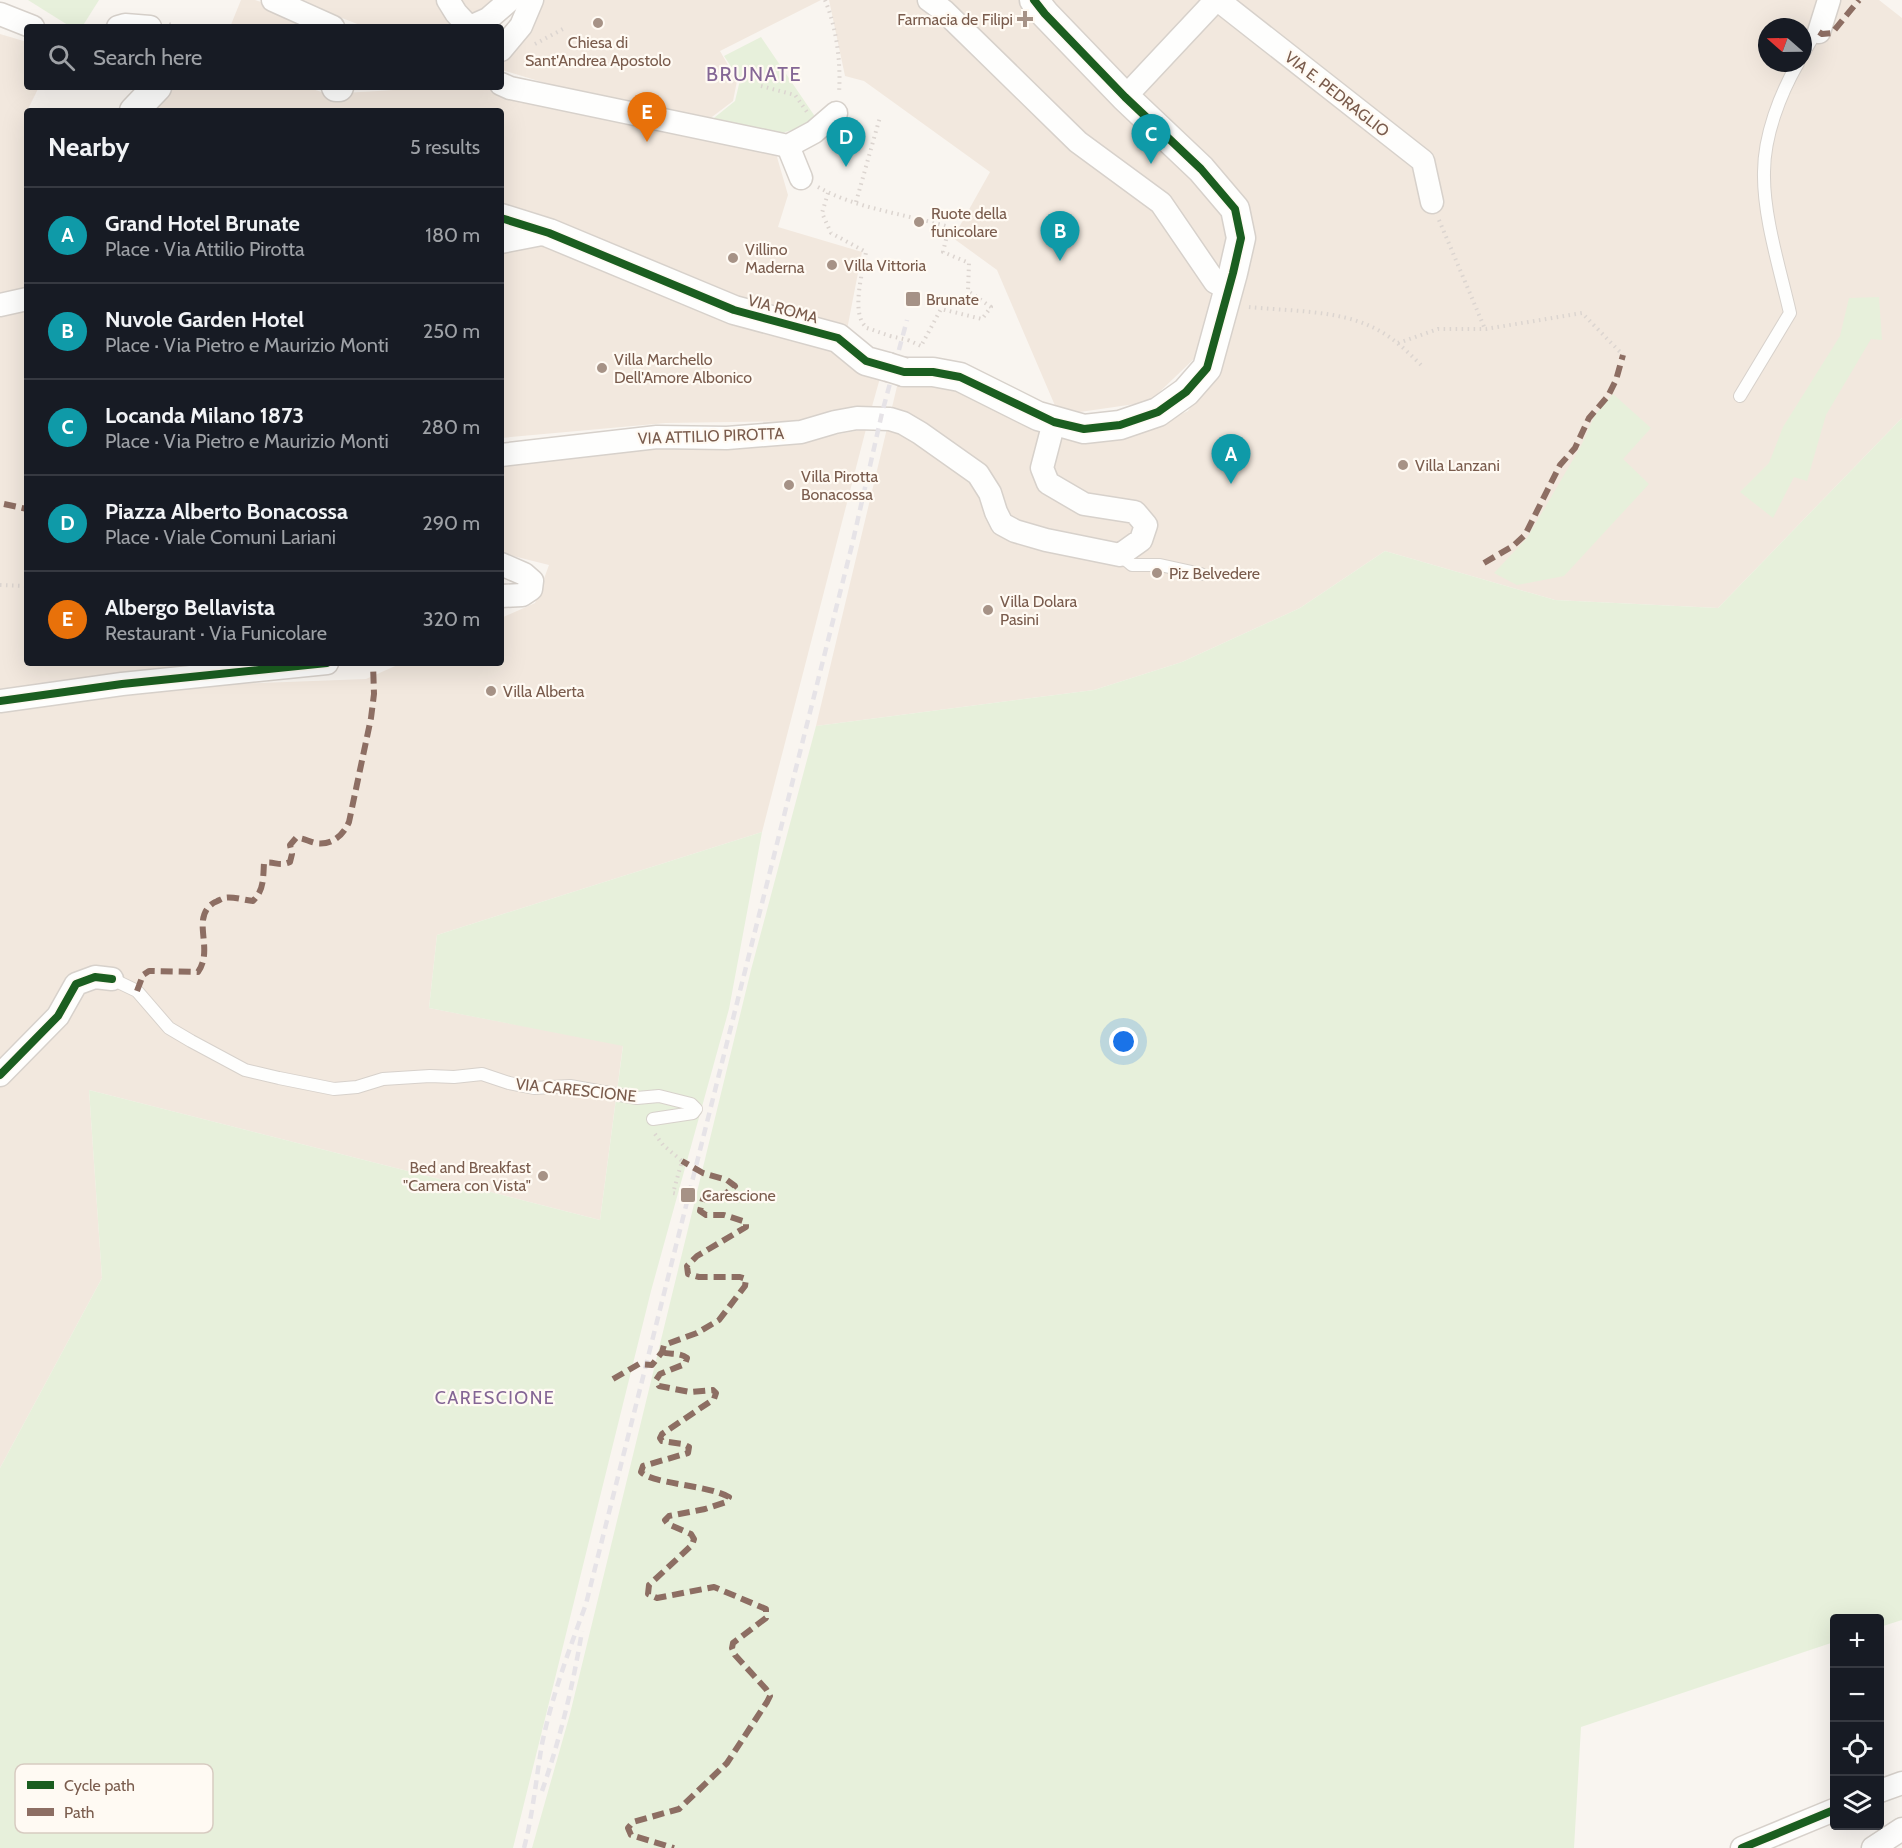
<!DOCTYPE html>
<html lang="en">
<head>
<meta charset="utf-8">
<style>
  body { margin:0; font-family:Cabin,sans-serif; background:#20242c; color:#f1f3f6 }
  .controls { position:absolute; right:18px; bottom:18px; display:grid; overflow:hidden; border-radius:6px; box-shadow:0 6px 24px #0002 }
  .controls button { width:54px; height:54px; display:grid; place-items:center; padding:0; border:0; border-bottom:2px solid #363941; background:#171b24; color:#f1f3f6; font:30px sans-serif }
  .compass { position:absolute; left:1758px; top:18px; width:54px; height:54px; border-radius:50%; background:#171b24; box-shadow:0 6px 24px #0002; rotate:290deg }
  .you { position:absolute; left:1124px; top:1042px; width:21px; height:21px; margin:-15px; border:4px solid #fff; border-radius:50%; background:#1a73e8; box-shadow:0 0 0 9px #1a73e833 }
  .badge { display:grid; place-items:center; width:39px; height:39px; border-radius:50%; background:#0f766e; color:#fff; font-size:20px; font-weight:700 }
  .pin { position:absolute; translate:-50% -50px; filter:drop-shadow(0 2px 3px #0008) }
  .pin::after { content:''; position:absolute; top:32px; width:21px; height:18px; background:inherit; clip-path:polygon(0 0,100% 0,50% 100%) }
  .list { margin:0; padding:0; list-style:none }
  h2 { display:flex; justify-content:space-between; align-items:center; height:78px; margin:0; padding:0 24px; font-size:26px }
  h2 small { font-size:20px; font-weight:400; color:#9ea1a6 }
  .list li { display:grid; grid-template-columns:39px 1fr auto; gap:18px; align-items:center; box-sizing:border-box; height:96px; padding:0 24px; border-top:2px solid #363941 }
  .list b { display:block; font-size:22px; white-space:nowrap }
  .list p { margin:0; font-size:20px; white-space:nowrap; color:#9ea1a6 }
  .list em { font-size:20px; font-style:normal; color:#9ea1a6 }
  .icon { flex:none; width:33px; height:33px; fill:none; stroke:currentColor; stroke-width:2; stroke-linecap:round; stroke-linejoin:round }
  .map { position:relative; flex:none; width:1902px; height:1848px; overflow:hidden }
  .search { position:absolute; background:#171b24; box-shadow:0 6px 24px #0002; left:24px; top:24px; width:480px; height:66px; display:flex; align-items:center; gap:15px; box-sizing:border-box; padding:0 21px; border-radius:6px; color:#9ea1a6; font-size:22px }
  .panel { position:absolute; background:#171b24; box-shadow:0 6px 24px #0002; left:24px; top:108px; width:480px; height:558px; border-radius:6px }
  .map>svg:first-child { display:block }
  .residential { fill:#f2e8de; fill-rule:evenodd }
  .green { fill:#e7f0db }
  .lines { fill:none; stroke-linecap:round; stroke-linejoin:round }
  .service-casing { stroke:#d7d1cb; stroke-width:14 }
  .minor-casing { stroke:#d7d1cb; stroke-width:25 }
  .tertiary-casing { stroke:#d7d1cb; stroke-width:31 }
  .path { stroke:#dcd5d0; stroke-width:4; stroke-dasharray:1.5 4.5; stroke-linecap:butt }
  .service { stroke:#fefefd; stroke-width:12 }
  .minor { stroke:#fefefd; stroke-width:22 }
  .tertiary { stroke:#fefefd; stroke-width:28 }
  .rail { stroke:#e6e3e7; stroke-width:4.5; stroke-dasharray:9 6; stroke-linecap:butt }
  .tertiary-bridge-casing { stroke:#d7d1cb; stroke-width:31; stroke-linecap:butt }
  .path-bridge { stroke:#dcd5d0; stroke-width:4; stroke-dasharray:1.5 4.5; stroke-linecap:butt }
  .tertiary-bridge { stroke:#fefefd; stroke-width:28 }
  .quiet { stroke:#8d6e63; stroke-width:6; stroke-dasharray:12 6; stroke-linecap:butt }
  .cycleway-casing { stroke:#fffaf3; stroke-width:11 }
  .cycleway { stroke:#1b5e20; stroke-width:8 }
  .poi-dot { fill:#a69286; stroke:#fffaf3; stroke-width:2 }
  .labels { text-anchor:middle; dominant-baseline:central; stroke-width:4.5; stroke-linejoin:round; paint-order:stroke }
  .poi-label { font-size:16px; fill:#7a5c4d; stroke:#fffaf3; text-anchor:start }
  .street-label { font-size:16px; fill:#7a5c4d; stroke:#fffaf3 }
  .neighbourhood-label { font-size:18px; letter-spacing:1.5px; fill:#846695; stroke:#fffaf3 }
  .quarter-label { font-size:20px; letter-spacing:1.5px; fill:#846695; stroke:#fffaf3 }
  .key { fill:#fffaf3; stroke:#d7cbc1; stroke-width:1.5 }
  .key-label { font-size:16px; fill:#7a5c4d }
</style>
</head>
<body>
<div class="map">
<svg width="1902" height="1848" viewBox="0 0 1902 1848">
  <rect width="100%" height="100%" fill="#f9f5f0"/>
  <!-- residential -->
  <g class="residential">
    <path d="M241,0H255L288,11L321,27H230Z"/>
    <path d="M296,0H443L454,23L447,27H365Z"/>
    <path d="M455,0H498L477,14L458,6Z"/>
    <path d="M539,0H821L720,51L737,81L733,101L700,126L631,109L502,70L501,54Z"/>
    <path d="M829,0H919L1162,212L1195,259L1211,295L1198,355L1149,402L1059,415L997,270L953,238L990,172L864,81L845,76Z"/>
    <path d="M935,0H1026L1213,190L1227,223L1222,268L1214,270L1159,196L1073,133Z"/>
    <path d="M1043,0H1879L1902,18V418L1718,608L1555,600L1385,551L1300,608L1182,662L1094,690L816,726L899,378L1145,431L1188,411L1221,363L1247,233ZM1767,27H1803V63H1767Z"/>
    <path d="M0,34L27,42V87H39L27,111V295L0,301Z"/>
    <path d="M166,87H306L328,94L443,87L501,88L775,150L788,195L778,227L862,252L846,335L501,211V111H144Z"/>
    <path d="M553,244L828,340L880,378L871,410L806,421L666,423L501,438V253Z"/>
    <path d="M27,301V663H275L0,695V308Z"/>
    <path d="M866,429L762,832L437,935L429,1008L623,1045L600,1220L89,1090L102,1278L0,1468V705L177,686L366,679L402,663H501V618L535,603L549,565L501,553V457L643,443L796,442Z"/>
  </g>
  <!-- green -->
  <g class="green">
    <path d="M28,0H99L82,27H71Z"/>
    <path d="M761,37L816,118L801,128L785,132L773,138L704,126L735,101L740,80L724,56Z"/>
    <path d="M1879,297L1882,340L1871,339L1826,415L1807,481L1794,477L1773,518L1740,492L1769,463L1783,427L1840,336L1849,298Z"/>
    <path d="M1613,394L1651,428L1623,459L1649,484L1564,576L1517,585L1494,573L1527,538L1581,446L1595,415Z"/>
    <path d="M1902,418V1620L1880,1627V1618H1834V1642L1581,1727L1574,1848H532L570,1714L751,970L816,726L1094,690L1182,662L1300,608L1385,551L1555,600L1718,608Z"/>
    <path d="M762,832L729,1009L651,1291L513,1848H0V1468L102,1278L89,1090L600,1220L623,1046L429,1008L437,935Z"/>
  </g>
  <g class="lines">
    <defs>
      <g id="service">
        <path d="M1803,54L1818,28"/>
        <path d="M1740,396L1790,313C1780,269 1763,216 1764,172C1764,136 1780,94 1798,63"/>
        <path d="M1120,555L1132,565H1160L1201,574"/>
        <path d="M112,979L137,991L169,1028L191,1041L245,1070L279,1078L334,1089L357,1087L383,1079L430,1076L454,1077L482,1074L509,1083L534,1088L570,1086L637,1098L659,1096L691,1104L696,1109L693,1113L653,1119"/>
      </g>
      <g id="minor">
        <path d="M273,0L333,27"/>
        <path d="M448,0L456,13L469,27"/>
        <path d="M929,0L944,11L1078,142L1161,203L1215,282L1228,289"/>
        <path d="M1218,0L1423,161L1432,202"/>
        <path d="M0,14L33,27"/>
        <path d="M118,27L125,25L150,27"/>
        <path d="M470,27L488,19L510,0"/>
        <path d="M1819,32L1829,0"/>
        <path d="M501,50L521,26L532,0"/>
        <path d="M501,84L510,88L788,146L814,132L836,113"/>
        <path d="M1125,97L1216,0"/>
        <path d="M788,146L801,178"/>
        <path d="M501,242L547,233"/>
        <path d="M0,305L27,299"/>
        <path d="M501,455L657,437L727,438L801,432L835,422L857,418L890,419L903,423L920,433L978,474L990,493L996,512L1002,524L1015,531L1046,540L1120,555L1141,540L1146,525L1135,512L1084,504L1048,483L1042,468L1054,422"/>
        <path d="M501,564L524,574L532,581L531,589L522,595L501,596"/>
        <path d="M0,701L122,684L327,663"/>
        <path d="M0,1075L58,1016L76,984L95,977L112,979"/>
        <path d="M1880,1791L1902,1783"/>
        <path d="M1742,1848L1834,1810"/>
        <path d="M1873,1848L1902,1829"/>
      </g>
      <g id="tertiary">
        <path d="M336,87H339"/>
        <path d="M134,111L157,87"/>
        <path d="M501,218L549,233L734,310L838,338L866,361L888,367"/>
        <path d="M904,372H933L960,377L1038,416L1084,429L1120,425L1158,412L1186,392L1207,368L1233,273L1241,238L1235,209L1201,169L1125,97L1045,14L1034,0"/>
      </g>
    </defs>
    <!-- service casing -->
    <use href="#service" class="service-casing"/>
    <!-- minor casing -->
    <use href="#minor" class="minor-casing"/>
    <!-- tertiary casing -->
    <use href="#tertiary" class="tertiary-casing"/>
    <!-- path -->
    <g class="path">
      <path d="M825,0C837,29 841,63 839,94"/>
      <path d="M169,24L177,27"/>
      <path d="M535,44L563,29"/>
      <path d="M761,86L795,95L807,112"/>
      <path d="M818,187C857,209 906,214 949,227L943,252L969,263L968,291L991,307L982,319L941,309L921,346"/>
      <path d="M828,193L822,213L831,233L866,252C863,271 851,311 865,326"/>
      <path d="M856,202L880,117"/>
      <path d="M1439,220L1485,329"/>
      <path d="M1249,307C1287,311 1338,310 1372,327C1392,336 1408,352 1423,367"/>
      <path d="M867,328L890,336"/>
      <path d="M908,340L921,346"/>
      <path d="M1398,343L1438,329H1486L1582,313L1623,355"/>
      <path d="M0,585L27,586"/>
      <path d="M655,1134L663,1145L682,1161L673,1193L678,1194"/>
    </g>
    <!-- service -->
    <use href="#service" class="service"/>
    <!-- minor -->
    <use href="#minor" class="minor"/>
    <!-- tertiary -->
    <use href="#tertiary" class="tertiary"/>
    <!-- rail -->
    <g class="rail">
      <path d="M542,1791C560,1739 573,1686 582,1631"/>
      <path d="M524,1848C533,1814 536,1779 542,1744C552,1696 569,1650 586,1604L852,545L882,413L907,320"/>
    </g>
    <defs>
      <path id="tertiary-bridge" d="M888,367L904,372"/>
    </defs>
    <!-- tertiary-bridge casing -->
    <use href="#tertiary-bridge" class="tertiary-bridge-casing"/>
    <!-- path-bridge -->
    <path class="path-bridge" d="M890,336L908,340"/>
    <!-- tertiary-bridge -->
    <use href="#tertiary-bridge" class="tertiary-bridge"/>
    <!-- quiet -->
    <g class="quiet">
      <path d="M1819,32L1822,34L1832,33L1859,0"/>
      <path d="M4,504L27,509"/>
      <path d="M1484,563L1513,546L1525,535L1560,465L1575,448L1589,418L1608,396L1616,380L1623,355"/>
      <path d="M137,991L143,975L149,971L198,972C215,948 189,917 215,902C216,902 223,898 224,898C232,896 244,900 253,901C264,890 263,879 264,863C275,861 279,867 290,862L292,854L290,845L296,838C304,838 307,841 315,843C331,846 343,836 349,822L371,718L374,694L373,663"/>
      <path d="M662,1352C670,1355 679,1352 687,1358L685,1364L660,1374L656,1380L659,1386L690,1392L713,1390L716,1393L714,1399L662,1434L660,1438L662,1441L683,1444L689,1447L688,1453L643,1466L641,1472C652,1484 708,1485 729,1497L726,1502L705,1509L669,1516L665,1520L668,1524L691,1534L694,1539L692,1545L649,1585L648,1594L657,1598L714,1587L766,1609V1618L733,1643L732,1648L735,1655L766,1689L770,1696L767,1702L727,1763L679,1809L633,1822L628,1828L631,1835L674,1848"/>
      <path d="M613,1379L639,1364L652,1365L662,1352L664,1345L697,1333L719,1320L745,1286L746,1279L740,1277H699L688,1274L687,1266L697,1256L746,1227V1222L724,1215H706L700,1211L703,1199L725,1194L735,1186L727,1180L703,1173L682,1161"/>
    </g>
    <defs>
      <g id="cycleway">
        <path d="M501,218L549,233L734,310L838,338L866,361L904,372H933L960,377L1054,422L1084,429L1120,425L1158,412L1186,392L1207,368L1233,273L1241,238L1235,209L1201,169L1125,97L1045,14L1034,0"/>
        <path d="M0,701L122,684L327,663"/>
        <path d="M0,1075L58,1016L76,984L95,977L112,979"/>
        <path d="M1742,1848L1834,1810"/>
      </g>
    </defs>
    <!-- cycleway casing -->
    <use href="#cycleway" class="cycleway-casing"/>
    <!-- cycleway -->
    <use href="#cycleway" class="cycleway"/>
  </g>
  <!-- markers -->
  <g class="poi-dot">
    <path d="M1022 10h6v6h6v6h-6v6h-6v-6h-6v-6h6z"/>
    <circle cx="598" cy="23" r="6"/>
    <circle cx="919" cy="222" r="6"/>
    <circle cx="733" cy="258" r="6"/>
    <circle cx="832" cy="265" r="6"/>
    <rect x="905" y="291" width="16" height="16" rx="3"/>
    <circle cx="602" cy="368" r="6"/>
    <circle cx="1403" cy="465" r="6"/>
    <circle cx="789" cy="485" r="6"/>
    <circle cx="1157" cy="573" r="6"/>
    <circle cx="988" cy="610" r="6"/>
    <circle cx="491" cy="691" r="6"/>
    <circle cx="543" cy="1176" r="6"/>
    <rect x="680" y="1187" width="16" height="16" rx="3"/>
  </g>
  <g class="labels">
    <!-- poi labels -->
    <g class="poi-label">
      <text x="1013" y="19" text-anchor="end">Farmacia de Filipi</text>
      <text x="598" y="42" text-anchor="middle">Chiesa di<tspan x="598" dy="18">Sant'Andrea Apostolo</tspan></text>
      <text x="931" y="213">Ruote della<tspan x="931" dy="18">funicolare</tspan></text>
      <text x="745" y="249">Villino<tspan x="745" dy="18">Maderna</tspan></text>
      <text x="844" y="265">Villa Vittoria</text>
      <text x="926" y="299">Brunate</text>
      <text x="614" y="359">Villa Marchello<tspan x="614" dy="18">Dell'Amore Albonico</tspan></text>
      <text x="1415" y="465">Villa Lanzani</text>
      <text x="801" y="476">Villa Pirotta<tspan x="801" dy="18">Bonacossa</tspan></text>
      <text x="1169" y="573">Piz Belvedere</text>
      <text x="1000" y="601">Villa Dolara<tspan x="1000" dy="18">Pasini</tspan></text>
      <text x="503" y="691">Villa Alberta</text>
      <text x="531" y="1167" text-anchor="end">Bed and Breakfast<tspan x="531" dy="18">"Camera con Vista"</tspan></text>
      <text x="702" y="1195">Carescione</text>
    </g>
    <!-- street labels -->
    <g class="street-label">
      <text transform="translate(1337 94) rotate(38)">VIA E. PEDRAGLIO</text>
      <text transform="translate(783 309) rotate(15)">VIA ROMA</text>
      <text transform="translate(711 436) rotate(-2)">VIA ATTILIO PIROTTA</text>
      <text transform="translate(576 1090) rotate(6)">VIA CARESCIONE</text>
    </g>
    <!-- neighbourhood labels -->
    <g class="neighbourhood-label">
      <text x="495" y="1398">CARESCIONE</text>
    </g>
    <!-- quarter labels -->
    <g class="quarter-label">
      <text x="754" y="74">BRUNATE</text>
    </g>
  </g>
  <!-- legend -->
  <rect x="15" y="1764" width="198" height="69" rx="9" class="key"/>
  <rect x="27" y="1781" width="27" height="8" fill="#1b5e20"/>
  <rect x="27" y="1808" width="27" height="8" fill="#8d6e63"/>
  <g class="key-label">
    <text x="64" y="1791">Cycle path</text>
    <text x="64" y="1818">Path</text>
  </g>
</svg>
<div class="controls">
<button>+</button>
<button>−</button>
<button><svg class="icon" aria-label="locate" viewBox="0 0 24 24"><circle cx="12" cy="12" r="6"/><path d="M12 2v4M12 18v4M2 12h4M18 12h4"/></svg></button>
<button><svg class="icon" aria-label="layers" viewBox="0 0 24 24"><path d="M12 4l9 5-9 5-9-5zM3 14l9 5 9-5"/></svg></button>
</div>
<svg class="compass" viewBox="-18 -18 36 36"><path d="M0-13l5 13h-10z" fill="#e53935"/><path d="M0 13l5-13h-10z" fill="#9ea1a6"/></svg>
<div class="you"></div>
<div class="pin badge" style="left:1231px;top:484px;background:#0f9aa8">A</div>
<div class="pin badge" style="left:1060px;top:261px;background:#0f9aa8">B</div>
<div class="pin badge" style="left:1151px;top:164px;background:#0f9aa8">C</div>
<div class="pin badge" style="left:846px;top:167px;background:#0f9aa8">D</div>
<div class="pin badge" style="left:647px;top:142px;background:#e8710a">E</div>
<div class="search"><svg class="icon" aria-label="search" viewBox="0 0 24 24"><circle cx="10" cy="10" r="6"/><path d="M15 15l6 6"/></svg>Search here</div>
<section class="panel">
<h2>Nearby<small>5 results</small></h2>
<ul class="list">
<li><span class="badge" style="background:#0f9aa8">A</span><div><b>Grand Hotel Brunate</b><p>Place · Via Attilio Pirotta</p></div><em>180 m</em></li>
<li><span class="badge" style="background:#0f9aa8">B</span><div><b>Nuvole Garden Hotel</b><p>Place · Via Pietro e Maurizio Monti</p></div><em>250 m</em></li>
<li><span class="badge" style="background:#0f9aa8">C</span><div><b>Locanda Milano 1873</b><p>Place · Via Pietro e Maurizio Monti</p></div><em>280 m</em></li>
<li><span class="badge" style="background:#0f9aa8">D</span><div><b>Piazza Alberto Bonacossa</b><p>Place · Viale Comuni Lariani</p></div><em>290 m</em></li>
<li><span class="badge" style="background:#e8710a">E</span><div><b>Albergo Bellavista</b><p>Restaurant · Via Funicolare</p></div><em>320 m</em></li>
</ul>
</section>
</div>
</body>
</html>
